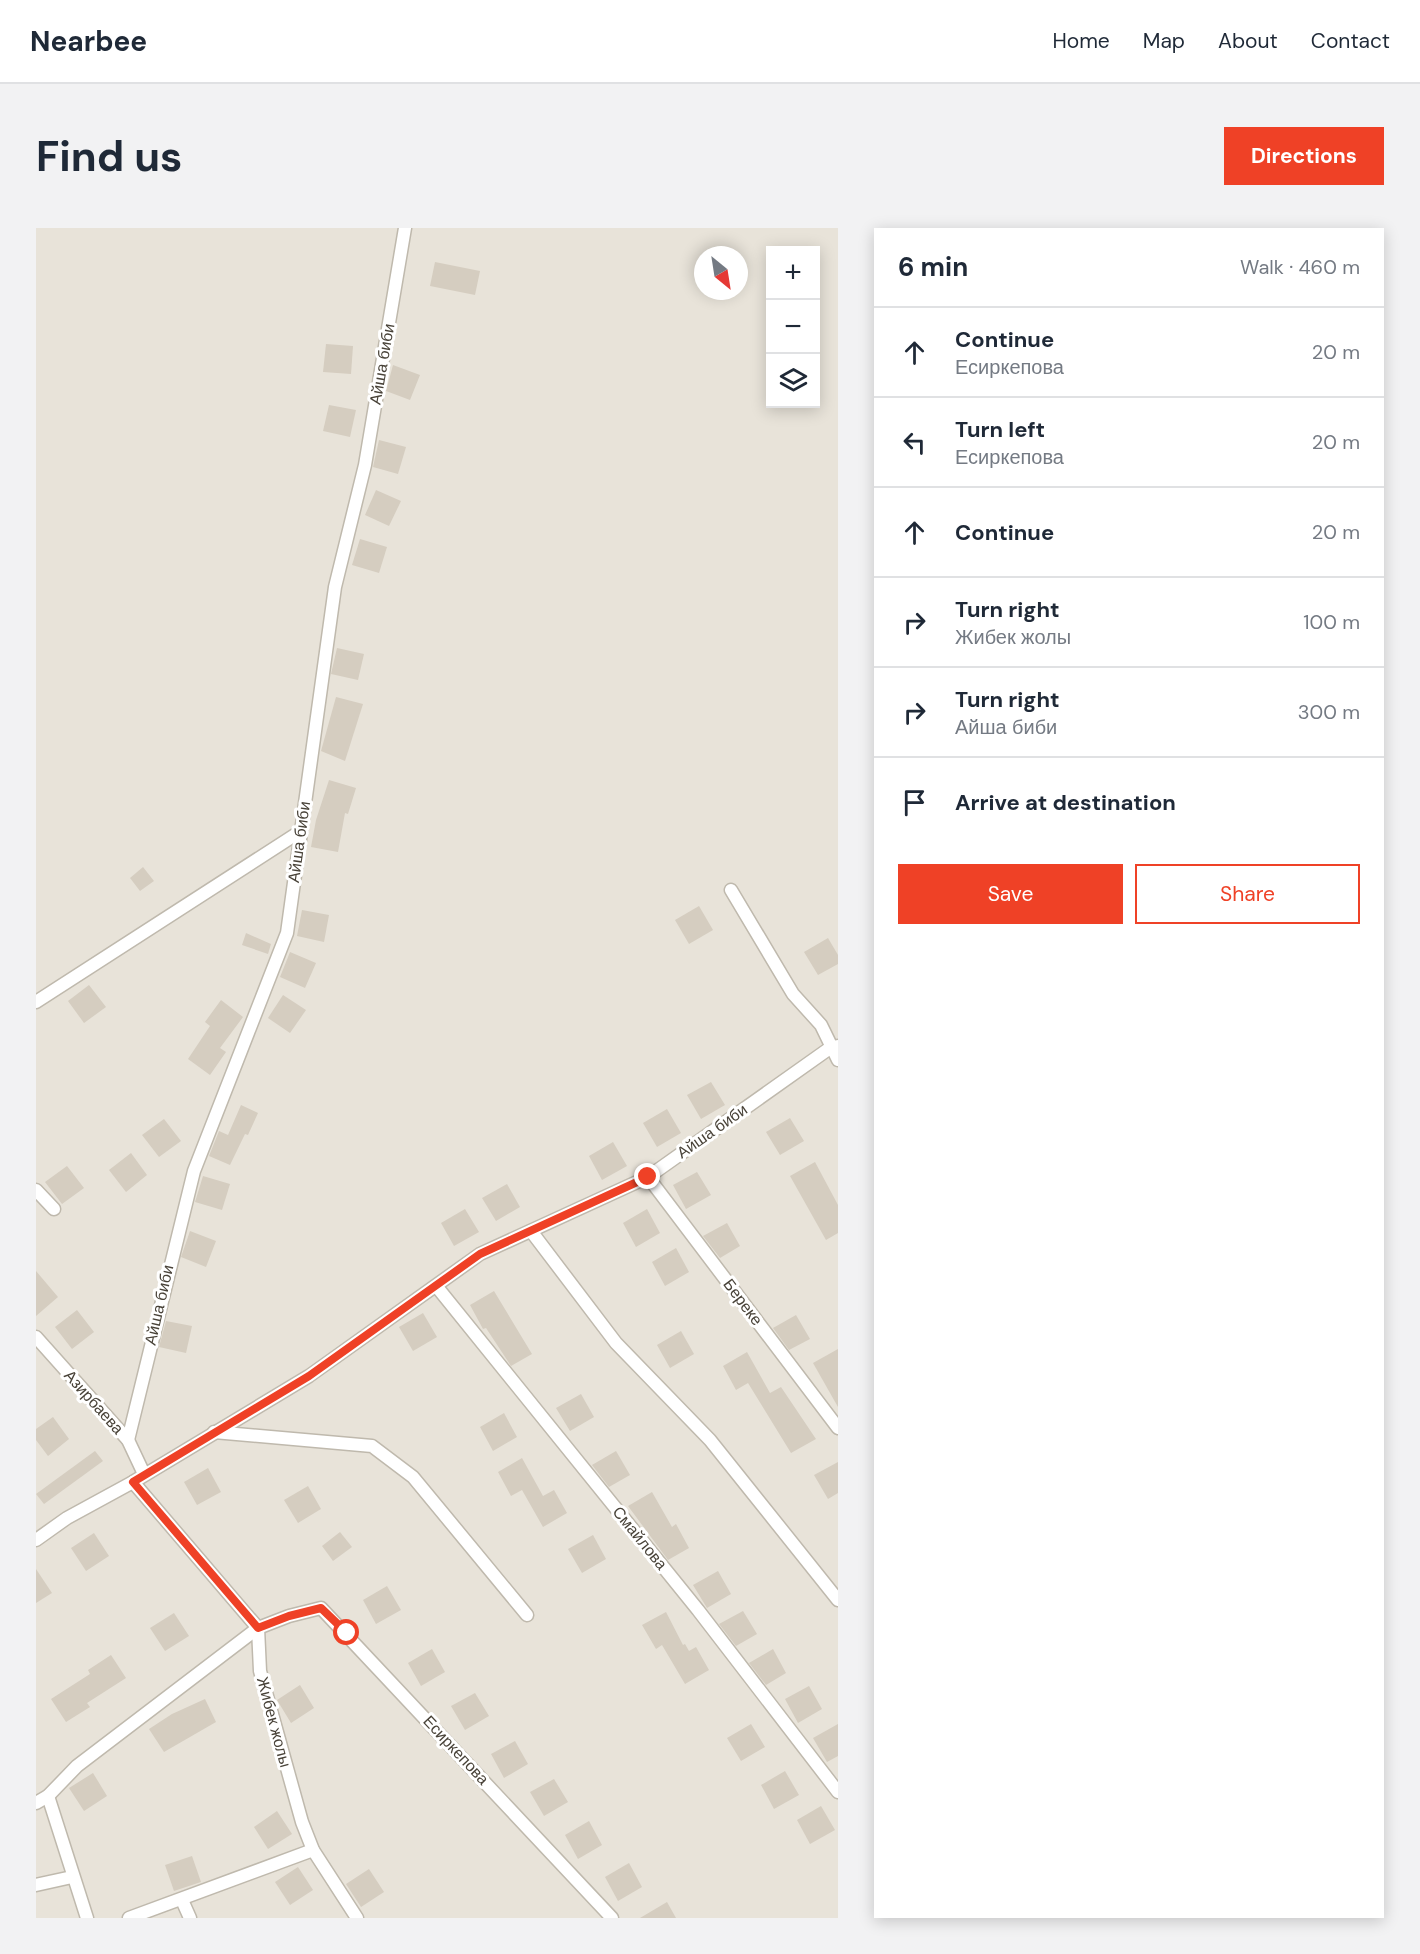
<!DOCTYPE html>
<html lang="en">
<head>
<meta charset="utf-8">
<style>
  body { margin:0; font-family:"DM Sans",sans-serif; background:#f2f2f3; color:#1f2937 }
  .controls { position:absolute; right:18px; top:18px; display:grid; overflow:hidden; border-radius:0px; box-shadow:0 3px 15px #0003 }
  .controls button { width:54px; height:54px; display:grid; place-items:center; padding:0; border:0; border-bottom:2px solid #e0e1e3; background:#fff; color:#1f2937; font:30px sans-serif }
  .compass { position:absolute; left:658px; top:18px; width:54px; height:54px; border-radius:50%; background:#fff; box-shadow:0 3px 15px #0003; rotate:150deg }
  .stop { position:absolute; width:18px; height:18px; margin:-14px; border:4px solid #ef4126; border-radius:50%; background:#fff }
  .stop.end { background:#ef4126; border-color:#fff; box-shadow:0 2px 6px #0008 }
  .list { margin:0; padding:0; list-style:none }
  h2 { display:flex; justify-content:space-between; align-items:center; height:78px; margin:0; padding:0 24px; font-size:26px }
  h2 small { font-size:20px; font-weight:400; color:#747a83 }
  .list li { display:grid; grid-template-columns:39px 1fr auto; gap:18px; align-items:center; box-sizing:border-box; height:90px; padding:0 24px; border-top:2px solid #e0e1e3 }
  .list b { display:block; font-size:22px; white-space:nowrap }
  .list p { margin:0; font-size:20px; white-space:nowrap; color:#747a83 }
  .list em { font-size:20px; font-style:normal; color:#747a83 }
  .actions { display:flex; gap:12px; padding:18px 24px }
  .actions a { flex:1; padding:14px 0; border:2px solid #ef4126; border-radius:0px; text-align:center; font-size:21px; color:#ef4126 }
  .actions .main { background:#ef4126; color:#fff }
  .icon { flex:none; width:33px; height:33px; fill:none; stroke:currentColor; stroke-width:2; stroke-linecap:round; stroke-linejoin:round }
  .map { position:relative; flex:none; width:802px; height:1690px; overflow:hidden; border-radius:0px }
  header { display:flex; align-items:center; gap:36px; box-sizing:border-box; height:84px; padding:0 30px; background:#fff; border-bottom:2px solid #e0e1e3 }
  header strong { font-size:28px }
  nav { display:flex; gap:33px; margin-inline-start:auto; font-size:21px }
  .intro { display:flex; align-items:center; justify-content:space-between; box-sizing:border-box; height:144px; padding:0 36px }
  h1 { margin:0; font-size:42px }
  .button { padding:15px 27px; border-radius:0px; background:#ef4126; color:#fff; font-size:21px; font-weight:700 }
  main { display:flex; gap:36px; padding:0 36px }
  aside { flex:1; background:#fff; border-radius:0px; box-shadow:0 3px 15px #0003 }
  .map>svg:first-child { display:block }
  .residential { fill:#e8e3d9; fill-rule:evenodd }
  .building { fill:#d5cdc0 }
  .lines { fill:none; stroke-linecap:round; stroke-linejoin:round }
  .street-casing { stroke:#bfb9ad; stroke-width:15 }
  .street { stroke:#fff; stroke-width:12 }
  .route { stroke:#ef4126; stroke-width:8 }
  .labels { text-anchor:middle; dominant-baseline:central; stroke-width:6; stroke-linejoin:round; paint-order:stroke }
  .street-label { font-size:16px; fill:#484238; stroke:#fff }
</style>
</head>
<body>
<header>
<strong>Nearbee</strong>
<nav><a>Home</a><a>Map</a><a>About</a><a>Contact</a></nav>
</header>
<div class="intro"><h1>Find us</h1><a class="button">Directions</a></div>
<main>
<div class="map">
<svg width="802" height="1690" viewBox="0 0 802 1690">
  <rect width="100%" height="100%" fill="#f4f1ea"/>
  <!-- residential -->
  <path class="residential" d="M0,0H802V1690H0ZM734,22H780V176H734ZM667,27H703V63H667Z"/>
  <!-- building -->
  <g class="building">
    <path d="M399,34L444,43L439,67L394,58Z"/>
    <path d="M290,116L317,118L315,146L287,144Z"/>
    <path d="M357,137L384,147L374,172L350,163Z"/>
    <path d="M293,177L320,182L314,209L287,203Z"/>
    <path d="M343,212L370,219L362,246L337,239Z"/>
    <path d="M340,262L365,273L353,298L329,287Z"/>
    <path d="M324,311L351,319L343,345L316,337Z"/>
    <path d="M301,420L328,426L322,452L295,446Z"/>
    <path d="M300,469L327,476L309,533L285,523Z"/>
    <path d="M293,552L320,560L312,586L309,585L302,624L275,619L280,592Z"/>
    <path d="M107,639L118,653L104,663L94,650Z"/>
    <path d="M663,678L677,702L653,716L639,692Z"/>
    <path d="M266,682L293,687L288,714L261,708Z"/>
    <path d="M210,705L235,716L232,726L206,717Z"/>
    <path d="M792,710L802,727V736L782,747L768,724Z"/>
    <path d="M254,724L280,735L269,760L244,749Z"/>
    <path d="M53,757L70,779L48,795L32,773Z"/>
    <path d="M247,767L270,782L254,805L232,790Z"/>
    <path d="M185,772L207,789L184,820L190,824L174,847L152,831L174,798L169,794Z"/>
    <path d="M675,854L689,877L665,891L651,867Z"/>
    <path d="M205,877L222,885L212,907L209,906L194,937L173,928L183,903L192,907Z"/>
    <path d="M631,881L645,905L621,919L607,895Z"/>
    <path d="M754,890L768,913L744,927L730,904Z"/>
    <path d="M128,891L145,913L123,929L106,907Z"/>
    <path d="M577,914L591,938L566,952L553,928Z"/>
    <path d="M95,925L111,947L90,964L73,942Z"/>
    <path d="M779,934L802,977V1005L790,1012L754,948Z"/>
    <path d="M31,938L48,960L26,976L9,954Z"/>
    <path d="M661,944L675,967L650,981L637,957Z"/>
    <path d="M167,948L194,956L186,982L159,974Z"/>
    <path d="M471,956L484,979L460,993L446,970Z"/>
    <path d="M429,981L443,1004L418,1018L405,995Z"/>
    <path d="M611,981L624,1005L600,1019L587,995Z"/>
    <path d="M691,995L704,1018L684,1030L667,1008Z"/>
    <path d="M154,1003L180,1013L170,1039L145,1029Z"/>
    <path d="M640,1020L653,1044L629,1058L616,1034Z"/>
    <path d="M0,1043L22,1069L0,1088Z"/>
    <path d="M458,1063L496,1126L475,1138L450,1100L447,1101L434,1077Z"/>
    <path d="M41,1082L58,1104L36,1121L19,1099Z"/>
    <path d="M387,1085L401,1109L377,1123L363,1099Z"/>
    <path d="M760,1087L774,1111L753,1122L737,1100Z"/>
    <path d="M130,1093L156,1098L150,1125L123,1119Z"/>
    <path d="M645,1103L658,1126L634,1140L621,1117Z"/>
    <path d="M802,1121V1179L777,1135Z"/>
    <path d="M711,1124L734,1165L745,1159L780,1211L755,1225L712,1155L700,1162L687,1138Z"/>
    <path d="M545,1166L558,1189L534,1203L520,1180Z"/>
    <path d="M468,1185L481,1209L457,1223L444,1199Z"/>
    <path d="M17,1189L33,1211L12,1228L0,1212V1201Z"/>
    <path d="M59,1223L67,1233L8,1276L0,1266Z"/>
    <path d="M580,1223L594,1247L573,1259L556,1237Z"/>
    <path d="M486,1230L507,1268L518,1262L531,1285L507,1299L486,1262L475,1268L462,1244Z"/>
    <path d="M802,1234V1265L792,1271L778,1247Z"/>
    <path d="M172,1240L185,1264L161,1277L148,1254Z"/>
    <path d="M272,1258L285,1281L262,1295L248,1272Z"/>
    <path d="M616,1264L636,1299L640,1296L653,1320L632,1332L592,1278Z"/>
    <path d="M304,1304L316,1319L297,1333L286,1318Z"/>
    <path d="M58,1305L73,1328L50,1343L35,1320Z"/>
    <path d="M557,1307L570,1331L546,1345L532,1321Z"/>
    <path d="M0,1341L16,1365L0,1375Z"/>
    <path d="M682,1343L695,1366L671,1380L657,1357Z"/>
    <path d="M351,1358L365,1382L340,1396L327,1372Z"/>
    <path d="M707,1383L721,1406L700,1418L683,1396Z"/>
    <path d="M630,1384L647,1417L649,1416L653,1423L660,1419L673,1442L649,1456L626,1417L620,1421L606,1397Z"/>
    <path d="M138,1385L153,1408L129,1423L114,1400Z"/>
    <path d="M396,1421L409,1444L385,1458L372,1435Z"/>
    <path d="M737,1421L750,1445L730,1457L713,1435Z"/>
    <path d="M75,1427L90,1450L51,1475L54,1479L30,1494L15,1471L54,1446L52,1442Z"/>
    <path d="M264,1457L278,1480L255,1495L241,1472Z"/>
    <path d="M773,1458L786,1481L762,1495L749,1471Z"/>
    <path d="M439,1465L453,1488L429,1502L415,1478Z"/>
    <path d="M169,1471L180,1494L128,1524L113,1501L136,1486Z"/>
    <path d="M715,1496L729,1519L705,1533L691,1510Z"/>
    <path d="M802,1496V1528L791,1534L777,1510Z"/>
    <path d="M479,1513L492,1536L468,1550L455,1526Z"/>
    <path d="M749,1543L763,1567L738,1581L725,1557Z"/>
    <path d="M57,1545L71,1568L48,1583L33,1560Z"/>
    <path d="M518,1551L532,1574L508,1588L494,1564Z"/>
    <path d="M785,1578L799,1602L774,1616L761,1592Z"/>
    <path d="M241,1583L256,1606L232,1621L218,1599Z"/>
    <path d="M553,1593L566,1617L542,1631L529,1607Z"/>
    <path d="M156,1628L165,1654L138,1663L129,1637Z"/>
    <path d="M593,1635L606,1659L582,1673L569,1649Z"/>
    <path d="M262,1639L277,1662L254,1677L239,1654Z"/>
    <path d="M333,1641L348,1664L325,1679L310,1656Z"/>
    <path d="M631,1674L640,1690H604Z"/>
  </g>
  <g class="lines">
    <defs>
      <g id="street">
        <path d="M695,662L757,766L785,797L802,832"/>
        <path d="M0,774L265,603"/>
        <path d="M612,949L802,1200"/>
        <path d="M0,962L18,981"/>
        <path d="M495,1003L580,1115L674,1212L802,1372"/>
        <path d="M401,1059L662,1382L802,1564"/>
        <path d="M0,1109L92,1212L108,1246"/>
        <path d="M178,1204L336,1218L377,1249L491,1387"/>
        <path d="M92,1212L158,943L251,705L299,359L329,237L369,0"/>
        <path d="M97,1254L222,1400L224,1443L266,1594L277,1622L321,1690"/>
        <path d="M0,1312L31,1290L97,1254L273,1148L444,1026L612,949L794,820L802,818"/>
        <path d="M12,1568L51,1690"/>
        <path d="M0,1575L12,1568L41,1538L222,1400L253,1388L285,1380L576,1690"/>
        <path d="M0,1657L36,1649"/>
        <path d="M146,1672L154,1690"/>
        <path d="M93,1690L277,1622"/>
      </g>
    </defs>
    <!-- street casing -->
    <use href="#street" class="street-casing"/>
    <!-- street -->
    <use href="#street" class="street"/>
  </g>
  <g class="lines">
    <!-- route -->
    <path class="route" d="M311,1405L285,1380L253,1388L222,1400L97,1254L273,1148L444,1026L612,949"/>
  </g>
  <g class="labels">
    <!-- street labels -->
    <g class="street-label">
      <text transform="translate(346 136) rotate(-80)">Айша биби</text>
      <text transform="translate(263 614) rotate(-82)">Айша биби</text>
      <text transform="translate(676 903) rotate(-35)">Айша биби</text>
      <text transform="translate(707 1074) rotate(53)">Береке</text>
      <text transform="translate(123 1077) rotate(-77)">Айша биби</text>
      <text transform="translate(58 1174) rotate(48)">Азирбаева</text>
      <text transform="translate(604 1310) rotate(51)">Смайлова</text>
      <text transform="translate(238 1494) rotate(75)">Жибек жолы</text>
      <text transform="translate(420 1522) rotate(47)">Есиркепова</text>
    </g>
  </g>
</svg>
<div class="controls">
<button>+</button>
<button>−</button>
<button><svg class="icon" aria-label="layers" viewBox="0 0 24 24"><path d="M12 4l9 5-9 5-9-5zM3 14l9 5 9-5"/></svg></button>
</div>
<svg class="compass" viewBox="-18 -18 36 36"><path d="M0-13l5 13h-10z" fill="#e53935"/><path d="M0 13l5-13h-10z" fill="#747a83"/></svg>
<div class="stop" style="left:311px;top:1405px"></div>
<div class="stop end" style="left:612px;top:949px"></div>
</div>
<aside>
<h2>6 min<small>Walk · 460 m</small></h2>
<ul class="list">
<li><svg class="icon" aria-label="ahead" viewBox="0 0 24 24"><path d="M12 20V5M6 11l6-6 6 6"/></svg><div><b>Continue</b><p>Есиркепова</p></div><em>20 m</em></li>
<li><svg class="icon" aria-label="left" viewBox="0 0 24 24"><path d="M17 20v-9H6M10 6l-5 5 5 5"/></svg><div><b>Turn left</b><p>Есиркепова</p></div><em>20 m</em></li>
<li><svg class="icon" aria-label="ahead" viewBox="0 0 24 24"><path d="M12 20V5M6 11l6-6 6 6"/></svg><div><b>Continue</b></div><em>20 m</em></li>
<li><svg class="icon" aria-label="right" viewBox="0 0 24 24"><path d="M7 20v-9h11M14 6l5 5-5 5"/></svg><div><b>Turn right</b><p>Жибек жолы</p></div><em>100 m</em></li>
<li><svg class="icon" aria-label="right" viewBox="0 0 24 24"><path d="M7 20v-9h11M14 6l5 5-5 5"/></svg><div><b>Turn right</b><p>Айша биби</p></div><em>300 m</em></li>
<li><svg class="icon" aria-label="arrive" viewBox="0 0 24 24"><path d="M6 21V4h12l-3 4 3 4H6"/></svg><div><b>Arrive at destination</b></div></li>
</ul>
<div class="actions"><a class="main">Save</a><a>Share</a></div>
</aside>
</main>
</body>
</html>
